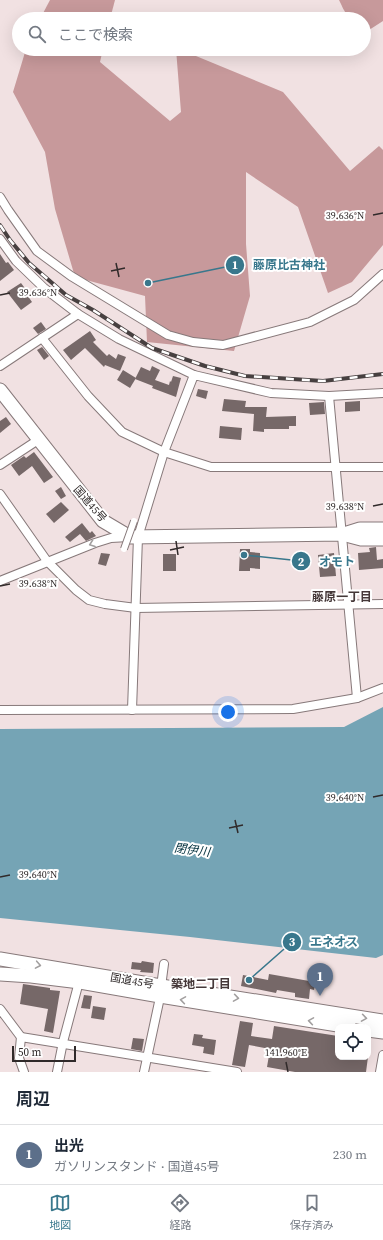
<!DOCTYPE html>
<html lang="ja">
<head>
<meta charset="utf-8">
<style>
  body { margin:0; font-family:"Source Serif 4","Noto Sans JP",serif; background:#f6f6f7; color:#1f2937 }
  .controls { position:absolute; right:12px; bottom:12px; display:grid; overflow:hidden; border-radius:8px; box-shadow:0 4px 16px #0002 }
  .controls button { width:36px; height:36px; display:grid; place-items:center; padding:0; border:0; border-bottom:1px solid #e0e1e3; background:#fff; color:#1f2937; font:20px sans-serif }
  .scale { position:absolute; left:12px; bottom:10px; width:64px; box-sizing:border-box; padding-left:4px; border:2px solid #302a2a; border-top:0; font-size:11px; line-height:14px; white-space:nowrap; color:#302a2a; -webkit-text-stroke:3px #fff; paint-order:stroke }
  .you { position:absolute; left:228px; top:712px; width:14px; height:14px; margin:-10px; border:3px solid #fff; border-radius:50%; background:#1a73e8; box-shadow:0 0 0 6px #1a73e833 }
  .badge { display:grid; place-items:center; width:26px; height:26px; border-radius:50%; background:#38778c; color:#fff; font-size:13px; font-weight:700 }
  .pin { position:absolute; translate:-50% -33px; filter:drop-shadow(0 1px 2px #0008) }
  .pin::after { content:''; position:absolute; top:21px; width:14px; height:12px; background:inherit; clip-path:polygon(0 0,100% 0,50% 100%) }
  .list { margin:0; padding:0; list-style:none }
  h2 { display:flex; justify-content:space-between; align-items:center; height:52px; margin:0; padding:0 16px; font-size:17px }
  h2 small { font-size:13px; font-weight:400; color:#747a83 }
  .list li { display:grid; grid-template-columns:26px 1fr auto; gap:12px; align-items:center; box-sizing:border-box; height:60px; padding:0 16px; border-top:1px solid #e0e1e3 }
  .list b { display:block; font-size:15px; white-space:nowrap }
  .list p { margin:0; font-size:13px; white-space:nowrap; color:#747a83 }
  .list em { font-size:13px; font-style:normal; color:#747a83 }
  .icon { flex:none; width:22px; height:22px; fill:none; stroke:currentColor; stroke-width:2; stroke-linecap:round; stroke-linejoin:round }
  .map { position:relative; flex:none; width:383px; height:1072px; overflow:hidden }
  .search { position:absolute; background:#fff; box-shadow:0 4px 16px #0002; left:12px; right:12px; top:12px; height:44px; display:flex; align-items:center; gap:10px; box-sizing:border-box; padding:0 14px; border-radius:22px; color:#747a83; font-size:15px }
  .sheet { height:112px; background:#fff }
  nav { display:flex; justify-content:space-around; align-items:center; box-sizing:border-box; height:56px; border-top:1px solid #e0e1e3; background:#fff; font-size:11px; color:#747a83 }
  nav a { display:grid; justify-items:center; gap:2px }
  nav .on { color:#38778c }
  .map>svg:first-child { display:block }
  .forest { fill:#c7999b }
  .water { fill:#75a4b5 }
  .building { fill:#766868 }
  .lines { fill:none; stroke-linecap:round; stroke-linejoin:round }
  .minor-casing { stroke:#87797a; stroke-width:10 }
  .trunk-casing { stroke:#87797a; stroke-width:15 }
  .minor { stroke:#fff; stroke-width:8 }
  .trunk { stroke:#fff; stroke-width:13 }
  .rail-casing { stroke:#474040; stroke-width:4 }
  .rail { stroke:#fff; stroke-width:2.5; stroke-dasharray:8; stroke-linecap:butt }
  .pedestrian-bridge-casing { stroke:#87797a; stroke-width:8; stroke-linecap:butt }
  .pedestrian-bridge { stroke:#fff; stroke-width:6 }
  .oneway { stroke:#a29f9f }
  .ticks { fill:none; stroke:#302a2a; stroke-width:1.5 }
  .labels { text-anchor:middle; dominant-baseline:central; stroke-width:4; stroke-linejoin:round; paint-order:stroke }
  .street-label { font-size:11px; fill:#302a2a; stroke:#fff }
  .neighbourhood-label { font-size:12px; font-weight:bold; fill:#453839; stroke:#fff }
  .water-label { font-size:12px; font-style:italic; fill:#03313e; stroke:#fff }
  .ticks-label { font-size:10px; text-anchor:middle; fill:#302a2a; stroke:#fff; stroke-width:4; stroke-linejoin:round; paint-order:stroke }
  .leader { fill:none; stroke:#38778c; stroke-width:1.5 }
  .callout-dot { fill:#38778c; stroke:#fff; stroke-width:1.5 }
  .mark-label { font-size:12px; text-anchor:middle; font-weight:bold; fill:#fff }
  .callout-label { font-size:12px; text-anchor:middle; font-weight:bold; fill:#38778c; stroke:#fff; stroke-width:4; stroke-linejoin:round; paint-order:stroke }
</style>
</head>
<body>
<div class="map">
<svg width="383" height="1072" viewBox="0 0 383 1072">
  <rect width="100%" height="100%" fill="#f1e1e2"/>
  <!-- forest -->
  <g class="forest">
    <path d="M50,0H115L110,19H40Z"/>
    <path d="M339,0H383V21L369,30L364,26V19C346,19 346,14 339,0Z"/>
    <path d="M26,49H103L100,62L170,121L181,112L176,49H179L283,92L350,171L379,146L383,150V245L352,282L328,293L298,207L246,172V244L250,296L234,351L147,342L145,296L75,277L55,209L45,152L13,92Z"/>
  </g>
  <!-- water -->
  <path class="water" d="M383,707V955L376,958L190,937L0,918V729L344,727Z"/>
  <!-- building -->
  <g class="building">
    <path d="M0,254L6,263L8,262L14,270L0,281Z"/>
    <path d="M21,283L27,291L25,292L32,302L21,310L7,292Z"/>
    <path d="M41,322L46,329L38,334L33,328Z"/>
    <path d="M90,331L96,340L93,342L107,356L109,354L116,359L118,354L126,357L120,371L105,365L104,367L85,348L71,360L63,350Z"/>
    <path d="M42,347L49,356L44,360L37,350Z"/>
    <path d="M152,366L160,370L155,380L169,385L170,381L171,382L173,376L181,378L176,397L152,388L153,386L135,379L141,367L150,371Z"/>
    <path d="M123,370L136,378L130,388L117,380Z"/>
    <path d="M198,389L208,391L206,399L196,396Z"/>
    <path d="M224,399L246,401L245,407H267L266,417L296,416V426H289V429H264V432L253,431L254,414L222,411Z"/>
    <path d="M360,401V411L345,412V402Z"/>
    <path d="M324,402L325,414L310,415L309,403Z"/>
    <path d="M6,417L11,424L0,433V421Z"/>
    <path d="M220,426L242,428L241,440L219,438Z"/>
    <path d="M34,452L53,477L44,483L32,466L19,476L11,465L24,456L26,458Z"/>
    <path d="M61,487L66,496L61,499L55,491Z"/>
    <path d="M61,502L69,510L54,523L46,514Z"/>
    <path d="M82,523L90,533L92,531L96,536L86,541L80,534L70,542L65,537Z"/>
    <path d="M376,547L377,560L383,559V568L359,570L358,553L370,552L369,548Z"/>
    <path d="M240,549H250V552L260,553V569L250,568V571H239Z"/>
    <path d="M101,553L110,554L106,566L98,564Z"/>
    <path d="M334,553L336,576L320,577L318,555Z"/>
    <rect x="163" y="554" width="13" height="17"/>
    <path d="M142,961L154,963L153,973L140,972L141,970L131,969L132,962L141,963Z"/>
    <path d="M269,974L315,982L314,990L310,989L309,999L295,997V993L277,990L276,993L241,986L243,975L268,980Z"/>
    <path d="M23,984L50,988V990L60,991L53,1033L44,1031L48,1009L20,1004Z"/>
    <path d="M84,995L92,996L90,1009L81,1008Z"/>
    <path d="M93,1006L106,1008L104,1020L91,1018Z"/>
    <path d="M240,1021L253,1023L251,1036L272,1039L274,1026L338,1036V1057H368L366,1072H295L267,1067L270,1049L249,1045L245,1067L232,1065Z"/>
    <path d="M194,1034L203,1035L202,1038L216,1040L214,1055L203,1053L204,1047L192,1045Z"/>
    <path d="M133,1038L144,1039L142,1051L131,1049Z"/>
  </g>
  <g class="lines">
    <defs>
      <g id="minor">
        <path d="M0,197L8,210L37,251L71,276L168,335L193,342L223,345L310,322L354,300L383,274"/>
        <path d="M0,239L16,261L44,288L78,314L119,339L194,375"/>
        <path d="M42,338L88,396L122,432L164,452L211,467H383"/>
        <path d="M0,366L78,314"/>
        <path d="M329,396L357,698"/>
        <path d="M0,465L38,440"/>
        <path d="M0,494L47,561L76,590L89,600L105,604L136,608L383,604"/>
        <path d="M0,581L95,543L111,538L129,537"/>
        <path d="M0,710L293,709L357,698L383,688"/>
        <path d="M132,710L138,537L164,452L194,375L271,393L329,396L383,393"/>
        <path d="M0,1009L21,1037"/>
        <path d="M24,1072L19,1058L21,1037L237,1072"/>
        <path d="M57,1072L63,1042L80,978"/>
        <path d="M144,1072L159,1002L164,964"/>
        <path d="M380,1072L383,1055"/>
      </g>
      <g id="trunk">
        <path d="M0,390L103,521L130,537L342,534L361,539H383"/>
        <path d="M344,534L360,529H383"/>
        <path d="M0,959L161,986L383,1021"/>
        <path d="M0,974L31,976L80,982L160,996L350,1027"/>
        <path d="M368,1030L383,1032"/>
      </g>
    </defs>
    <!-- minor casing -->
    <use href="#minor" class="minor-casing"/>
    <!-- trunk casing -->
    <use href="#trunk" class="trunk-casing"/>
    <!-- minor -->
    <use href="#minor" class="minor"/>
    <!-- trunk -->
    <use href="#trunk" class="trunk"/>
    <defs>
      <path id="rail" d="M0,225L10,240L29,263L66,295L93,310L152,348L205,366L245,376L323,381L383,374"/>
    </defs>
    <!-- rail casing -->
    <use href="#rail" class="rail-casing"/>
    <!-- rail -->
    <use href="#rail" class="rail"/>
    <defs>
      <path id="pedestrian-bridge" d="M124,549L134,521"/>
    </defs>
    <!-- pedestrian-bridge casing -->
    <use href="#pedestrian-bridge" class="pedestrian-bridge-casing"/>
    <!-- pedestrian-bridge -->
    <use href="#pedestrian-bridge" class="pedestrian-bridge"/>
  </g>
  <!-- one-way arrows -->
  <defs><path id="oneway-chevron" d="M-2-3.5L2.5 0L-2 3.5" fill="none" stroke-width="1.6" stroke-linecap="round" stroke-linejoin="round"/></defs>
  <g class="oneway">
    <use href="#oneway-chevron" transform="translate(92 544) rotate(160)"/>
    <use href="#oneway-chevron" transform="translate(38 965) rotate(10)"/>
    <use href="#oneway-chevron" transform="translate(236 998) rotate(9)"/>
    <use href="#oneway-chevron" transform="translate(183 1000) rotate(-171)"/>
    <use href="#oneway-chevron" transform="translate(364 1018) rotate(9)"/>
    <use href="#oneway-chevron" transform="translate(311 1021) rotate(-171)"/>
  </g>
  <!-- ticks -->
  <path class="ticks" d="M373,215L383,213M116,263L119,277M111,271L125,268M0,295L10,293M373,506L383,504M176,541L178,555M170,550L184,547M0,586L10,584M373,797L383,795M235,820L238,833M229,828L243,825M0,877L10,875M286,1062L288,1072"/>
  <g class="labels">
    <!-- street labels -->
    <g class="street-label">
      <text transform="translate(90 504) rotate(49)">国道45号</text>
      <text transform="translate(132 981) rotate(10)">国道45号</text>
    </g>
    <!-- neighbourhood labels -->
    <g class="neighbourhood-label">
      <text x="342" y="597">藤原一丁目</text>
      <text x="201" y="984">築地二丁目</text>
    </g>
    <!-- water labels -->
    <g class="water-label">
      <text transform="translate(192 850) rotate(7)">閉伊川</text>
    </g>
  </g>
  <g class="ticks-label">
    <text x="345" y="219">39.636°N</text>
    <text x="38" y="296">39.636°N</text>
    <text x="345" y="510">39.638°N</text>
    <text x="38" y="587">39.638°N</text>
    <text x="345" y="801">39.640°N</text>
    <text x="38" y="878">39.640°N</text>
    <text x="286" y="1056">141.960°E</text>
  </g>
  <!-- callouts -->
  <path class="leader" d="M148 283L235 265M244 555L301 561M249 980L292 942"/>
  <g class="callout-dot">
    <circle cx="148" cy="283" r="4"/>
    <circle cx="244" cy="555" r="4"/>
    <circle cx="249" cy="980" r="4"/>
    <circle cx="235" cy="265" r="10"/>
    <circle cx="301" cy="561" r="10"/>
    <circle cx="292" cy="942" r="10"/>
  </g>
  <g class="mark-label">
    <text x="235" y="269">1</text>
    <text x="301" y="566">2</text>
    <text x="292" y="946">3</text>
  </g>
  <g class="callout-label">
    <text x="289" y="269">藤原比古神社</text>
    <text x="337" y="566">オモト</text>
    <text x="334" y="946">エネオス</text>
  </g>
</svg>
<div class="controls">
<button><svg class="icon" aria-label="locate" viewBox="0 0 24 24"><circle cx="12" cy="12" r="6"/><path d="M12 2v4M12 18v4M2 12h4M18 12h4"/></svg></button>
</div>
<div class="scale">50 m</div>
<div class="you"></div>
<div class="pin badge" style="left:320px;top:996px;background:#5c6f8a">1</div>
<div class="search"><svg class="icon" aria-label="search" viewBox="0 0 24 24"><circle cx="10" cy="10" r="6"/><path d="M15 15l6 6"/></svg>ここで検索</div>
</div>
<section class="sheet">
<h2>周辺<small></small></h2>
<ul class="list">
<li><span class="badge" style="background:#5c6f8a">1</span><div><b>出光</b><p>ガソリンスタンド · 国道45号</p></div><em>230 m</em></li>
</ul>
</section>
<nav>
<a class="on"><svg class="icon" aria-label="map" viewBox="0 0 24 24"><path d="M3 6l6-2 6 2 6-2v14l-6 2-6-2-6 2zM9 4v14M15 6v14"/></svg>地図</a>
<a><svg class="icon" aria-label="directions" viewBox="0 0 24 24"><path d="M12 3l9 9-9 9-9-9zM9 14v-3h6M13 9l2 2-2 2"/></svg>経路</a>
<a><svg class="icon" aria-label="saved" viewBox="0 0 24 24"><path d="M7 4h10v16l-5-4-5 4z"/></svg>保存済み</a>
</nav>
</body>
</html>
